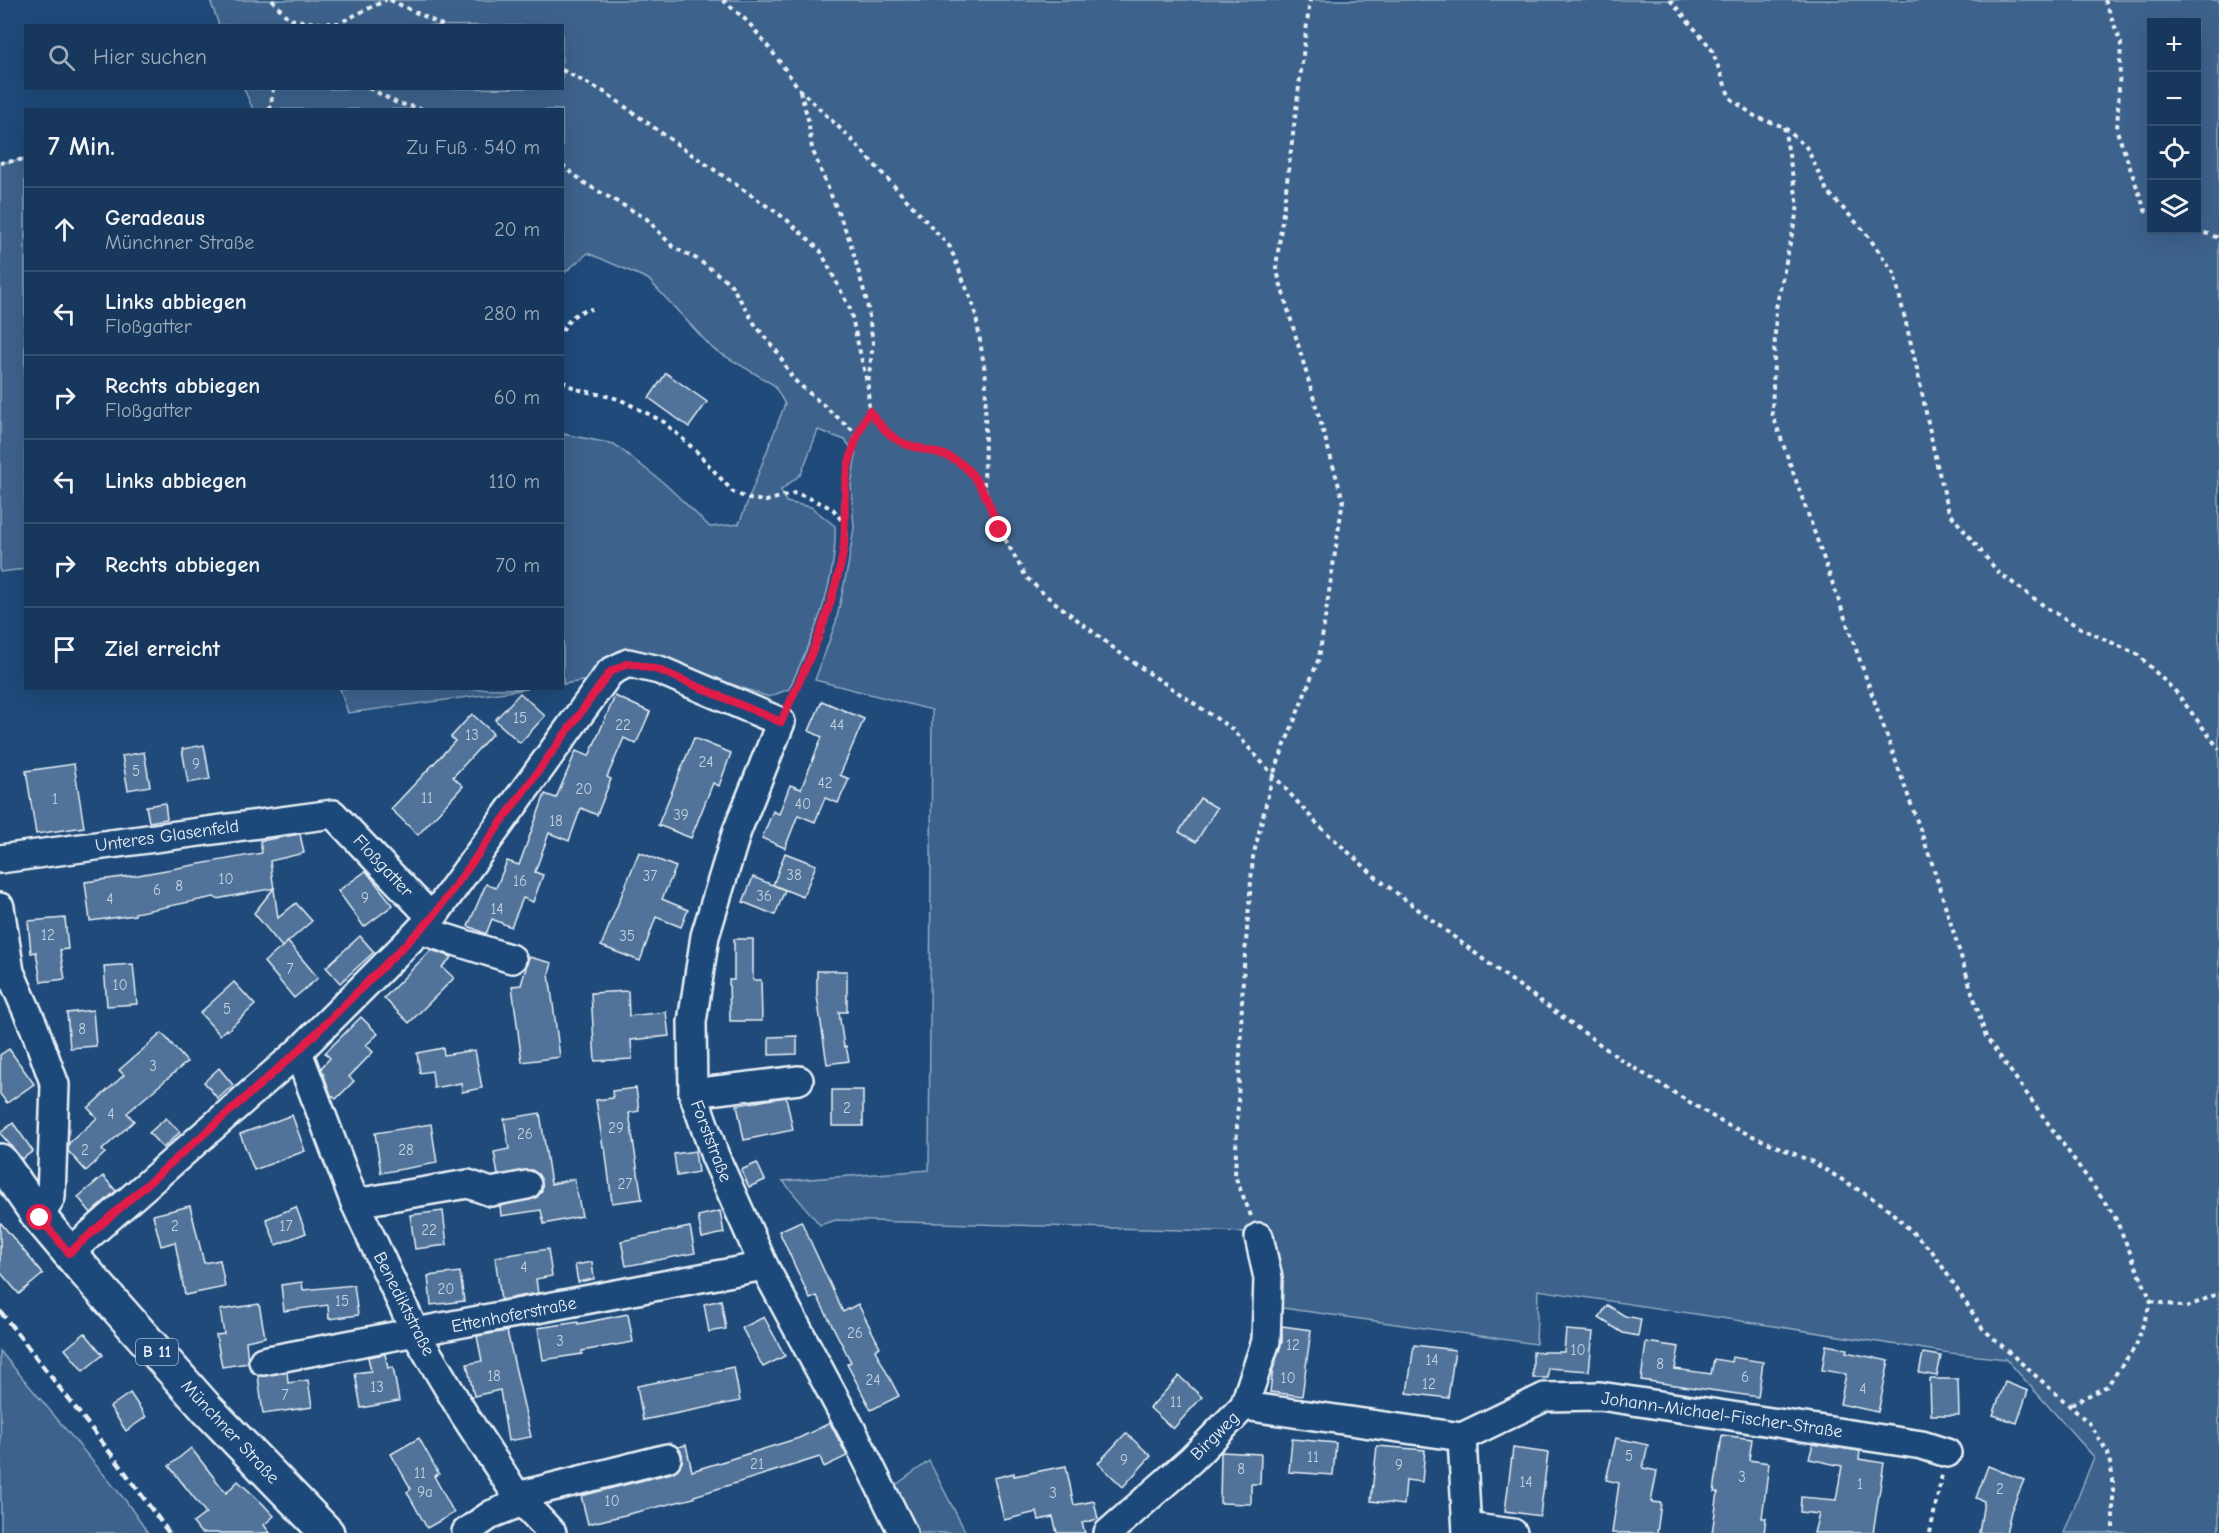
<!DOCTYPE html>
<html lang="de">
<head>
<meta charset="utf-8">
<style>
  body { margin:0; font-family:"Comic Neue",sans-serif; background:#203f62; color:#f1f3f6 }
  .controls { position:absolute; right:18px; top:18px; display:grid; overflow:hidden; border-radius:0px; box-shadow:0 6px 24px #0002 }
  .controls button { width:54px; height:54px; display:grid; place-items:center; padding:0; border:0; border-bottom:2px solid #365272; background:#17385c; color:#f1f3f6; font:30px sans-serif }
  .stop { position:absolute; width:18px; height:18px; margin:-14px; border:4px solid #e11d48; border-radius:50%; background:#fff }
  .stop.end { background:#e11d48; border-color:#fff; box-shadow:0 2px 6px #0008 }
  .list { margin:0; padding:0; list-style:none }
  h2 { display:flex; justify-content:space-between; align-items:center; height:78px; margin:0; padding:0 24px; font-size:26px }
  h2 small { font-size:20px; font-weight:400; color:#9eacbb }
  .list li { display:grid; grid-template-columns:39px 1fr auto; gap:18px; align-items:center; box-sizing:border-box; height:84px; padding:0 24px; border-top:2px solid #365272 }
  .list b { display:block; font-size:22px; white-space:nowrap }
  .list p { margin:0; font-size:20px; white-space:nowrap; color:#9eacbb }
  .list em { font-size:20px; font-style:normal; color:#9eacbb }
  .icon { flex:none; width:33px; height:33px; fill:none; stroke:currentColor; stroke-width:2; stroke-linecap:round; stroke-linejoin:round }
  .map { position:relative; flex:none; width:2219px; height:1533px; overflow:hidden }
  .search { position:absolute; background:#17385c; box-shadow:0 6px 24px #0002; left:24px; top:24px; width:540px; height:66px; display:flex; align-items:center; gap:15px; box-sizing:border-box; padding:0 21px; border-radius:0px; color:#9eacbb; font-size:22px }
  .panel { position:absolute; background:#17385c; box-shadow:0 6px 24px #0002; left:24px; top:108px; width:540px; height:582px; border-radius:0px }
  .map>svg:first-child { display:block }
  .green { fill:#3c628c; stroke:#92aac2; stroke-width:1.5; fill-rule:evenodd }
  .building { fill:#517399; stroke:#e8f1f8; stroke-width:1.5 }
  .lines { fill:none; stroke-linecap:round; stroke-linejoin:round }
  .minor-casing { stroke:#e8f1f8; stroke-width:32 }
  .major-casing { stroke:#e8f1f8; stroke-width:38 }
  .path { stroke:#e8f1f8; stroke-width:4; stroke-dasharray:4.5 4.5; stroke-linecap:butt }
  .minor { stroke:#1f4a7a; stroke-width:27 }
  .major { stroke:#1f4a7a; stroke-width:33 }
  .rail { stroke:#e8f1f8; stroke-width:4.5; stroke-dasharray:9 4.5; stroke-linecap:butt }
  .route { stroke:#e11d48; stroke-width:8 }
  .labels { text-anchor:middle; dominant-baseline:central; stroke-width:6; stroke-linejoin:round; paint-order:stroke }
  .number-label { font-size:15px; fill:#c2d2e0 }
  .shield { fill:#1f4a7a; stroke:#acbfd2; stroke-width:1.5 }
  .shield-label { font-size:16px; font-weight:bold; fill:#e8f1f8 }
  .street-label { font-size:18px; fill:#e8f1f8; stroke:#1f4a7a }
</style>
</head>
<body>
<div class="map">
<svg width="2219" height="1533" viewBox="0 0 2219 1533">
  <rect width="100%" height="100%" fill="#1f4a7a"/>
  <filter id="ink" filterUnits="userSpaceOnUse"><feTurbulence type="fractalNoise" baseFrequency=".0167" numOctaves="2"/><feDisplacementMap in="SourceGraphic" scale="12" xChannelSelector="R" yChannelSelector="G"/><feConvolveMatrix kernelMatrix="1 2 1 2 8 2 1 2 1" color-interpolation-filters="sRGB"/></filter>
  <g filter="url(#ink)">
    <!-- green -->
    <g class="green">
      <path d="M210,0H2219V1533H2064L2094,1457L2006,1359L1950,1353L1538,1290L1536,1344L1283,1308L1277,1306L1248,1232L836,1220L820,1225L783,1181L929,1170L932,710L815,680L836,622L848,566L854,527L851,485L856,454L845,440L818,430L801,474L781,490L786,502L811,507L835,526C837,583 813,638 789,689L769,697L636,651L595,679L563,684V434L614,444L665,484L710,527L739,524L785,404L774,385L713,349L648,279L588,253L563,274L562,110L253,109L244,89L562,88V26L219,25ZM2152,22H2196V230H2152Z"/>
      <path d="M25,159V569L0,572V163Z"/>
      <path d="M340,689V688L528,689L348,713Z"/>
      <path d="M0,1351L126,1501L148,1533H1Z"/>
      <path d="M929,1461L966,1533H911L893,1487Z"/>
    </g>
    <!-- building -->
    <g class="building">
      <path d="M666,373L707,402L689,427L649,398Z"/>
      <path d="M520,693L545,716L520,743L495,720Z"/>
      <path d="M615,696L650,712L636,744L624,738L607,777L611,779L597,815L581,808L569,841L549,833L535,872L543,875L533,902L523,898L511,927L492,919L486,934L468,926L486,884L496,888L507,861L519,865L545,794L556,798L576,751L589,756Z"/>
      <path d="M822,701L864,719L840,775L849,779L838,803L825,798L815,822L798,815L785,848L762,838L773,811L779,814L790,785L801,789L822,737L809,731Z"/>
      <path d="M472,714L493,733L453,777L463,786L418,835L391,809L455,741L451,737Z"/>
      <path d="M694,738L731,753L719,786L713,783L691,838L658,825Z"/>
      <path d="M204,745L210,779L188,783L182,749Z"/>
      <path d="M144,752L150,786L128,790L122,756Z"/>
      <path d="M74,764L84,827L36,834L26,771Z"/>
      <path d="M1200,798L1217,808L1196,842L1179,832Z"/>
      <path d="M165,803L167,819L149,822L146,806Z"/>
      <path d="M300,834L304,853L270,861L278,918L296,903L312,921L282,947L254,913L274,888L217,899L214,897L135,913V915L90,921L85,882L138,875L262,853L260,841Z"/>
      <path d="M639,852L676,867L662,899L688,910L681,927L656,917L640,961L601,946Z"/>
      <path d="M785,853L816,865L803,897L773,885Z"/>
      <path d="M366,871L393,905L364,927L338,891Z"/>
      <path d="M753,877L785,890L775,915L743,902Z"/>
      <path d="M65,918L68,949L60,950L65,979L41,982L36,952L31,953L28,921Z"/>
      <path d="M360,936L374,952L340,983L326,967Z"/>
      <path d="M734,939H753V980H761L762,1021H730L729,980H734Z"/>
      <path d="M288,942L318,978L294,998L264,962Z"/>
      <path d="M431,950L452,957L442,967L454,978L409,1023L384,998Z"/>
      <path d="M529,957L552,963L549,974L560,1057L522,1062L512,986L521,985Z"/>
      <path d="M133,964L137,1004L107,1006L104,966Z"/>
      <path d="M817,971H847V1012H839L844,1047L846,1046L849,1061L827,1064L817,996Z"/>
      <path d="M234,982L255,1005L227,1031L226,1029L220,1035L200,1013Z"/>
      <path d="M628,991L629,1016L666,1012L669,1036L631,1040L632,1059L595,1061L591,993Z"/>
      <path d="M93,1010L96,1046L70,1048L67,1013Z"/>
      <path d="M361,1017L378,1034L366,1045L373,1052L349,1077L354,1081L336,1099L331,1095L321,1068L330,1058L325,1053Z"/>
      <path d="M162,1033L187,1062L127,1113L134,1121L102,1150L105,1153L86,1171L68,1151L69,1143L97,1118L88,1108L124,1075L119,1070Z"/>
      <path d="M797,1036V1054L769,1055V1037Z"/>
      <path d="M443,1048L444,1055L475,1050L482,1088L462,1092L461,1083L434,1088L432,1071L420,1073L417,1053Z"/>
      <path d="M9,1049L34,1084L7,1103L0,1094V1055Z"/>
      <path d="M219,1068L233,1085L218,1099L204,1082Z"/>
      <path d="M636,1088L639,1111L629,1113L642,1199L612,1203L605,1147H603L596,1100L613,1098L612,1091Z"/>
      <rect x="832" y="1090" width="31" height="36"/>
      <path d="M786,1097L793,1130L744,1140L737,1105Z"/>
      <path d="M540,1113L551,1184L574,1179L582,1216L544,1224L541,1210L501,1216L500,1206L537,1197L542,1191V1183L538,1174L532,1170L498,1175L494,1152L509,1149L504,1119Z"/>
      <path d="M292,1115L305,1151L254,1170L240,1134Z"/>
      <path d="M166,1118L180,1132L163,1148L149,1133Z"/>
      <path d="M13,1123L33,1151L22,1159L0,1133Z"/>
      <path d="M431,1124L437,1163L381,1173L375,1133Z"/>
      <path d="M695,1151L698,1172L677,1176L674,1154Z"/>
      <path d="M757,1163L765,1180L749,1187L741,1170Z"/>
      <path d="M103,1176L116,1191L91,1213L78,1197Z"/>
      <path d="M190,1206L204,1263L220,1260L225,1287L185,1295L175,1242L161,1246L153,1215Z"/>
      <path d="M296,1207L306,1233L276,1245L266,1219Z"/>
      <path d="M443,1211L447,1245L415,1249L410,1215Z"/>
      <path d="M720,1211L724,1233L702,1238L698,1216Z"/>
      <path d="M801,1221L843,1312L858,1304L880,1347L875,1350L899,1396L871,1410L847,1364L851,1362L817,1296L810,1299L779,1231Z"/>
      <path d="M0,1222L43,1274L19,1294L0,1272Z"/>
      <path d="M690,1227L695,1253L626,1266L621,1241Z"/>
      <path d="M548,1249L552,1276L536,1279L538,1293L501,1300L495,1257Z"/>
      <path d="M592,1262L594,1279L578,1282L575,1265Z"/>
      <path d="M460,1272L464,1301L431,1305L428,1276Z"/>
      <path d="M302,1282L303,1290L354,1285L358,1315L329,1319L328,1305L284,1311L281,1285Z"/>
      <path d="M721,1300L726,1329L709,1332L704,1304Z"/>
      <path d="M259,1304L265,1337L246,1341L248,1363L222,1367L216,1335L224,1334L220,1310Z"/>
      <path d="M1607,1305L1625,1316L1641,1319L1638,1336L1623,1333L1599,1318Z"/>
      <path d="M628,1314L633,1342L582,1351V1354L543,1360L538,1328L578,1322V1324Z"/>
      <path d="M764,1317L785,1356L763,1367L742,1328Z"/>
      <path d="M1282,1326L1311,1330L1302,1396L1270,1392L1273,1369L1282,1342Z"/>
      <path d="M1566,1330L1593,1332L1589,1371L1548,1368V1378H1533V1352H1564Z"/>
      <path d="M507,1331L531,1437L508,1441L500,1390L474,1396L467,1364L482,1361L477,1336Z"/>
      <path d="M85,1333L103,1355L83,1371L65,1349Z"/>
      <path d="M1646,1342L1679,1347L1675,1369L1711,1374L1714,1359L1731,1362L1732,1357L1763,1362L1758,1397L1641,1380Z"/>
      <path d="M1414,1345L1455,1350L1448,1398L1407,1393Z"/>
      <path d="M1826,1345L1847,1349L1846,1352L1889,1361L1878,1412L1840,1404L1846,1374L1822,1370Z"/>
      <path d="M1923,1353L1941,1356L1937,1376L1919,1373Z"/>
      <path d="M385,1354L388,1368L393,1367L399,1401L361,1408L355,1373L371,1371L368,1357Z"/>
      <path d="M734,1367L740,1401L643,1420L637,1386Z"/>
      <path d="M287,1372L288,1383L308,1380L312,1407L263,1414L258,1376Z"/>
      <path d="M1179,1376L1202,1397L1173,1429L1150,1408Z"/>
      <path d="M1930,1379H1958L1959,1415H1931Z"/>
      <path d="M2005,1382L2028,1391L2017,1423L1993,1415Z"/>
      <path d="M130,1393L146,1417L126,1431L110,1407Z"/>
      <path d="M830,1423L847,1456L824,1467L820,1457L694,1496V1498L588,1524L581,1496L671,1473L678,1469L682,1462V1454L678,1447L686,1445L692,1471L799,1438Z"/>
      <path d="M1126,1433L1151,1456L1123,1487L1098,1463Z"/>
      <path d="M1722,1435L1752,1439L1749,1460L1769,1463L1762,1518H1766L1764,1533H1712L1718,1492H1714Z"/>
      <path d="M419,1438L439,1474L434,1476L454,1513L427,1528L407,1492L411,1489L391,1454Z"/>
      <path d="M1616,1438L1648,1445L1643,1468L1657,1471L1651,1502L1661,1503L1657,1533H1612L1619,1483L1606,1480Z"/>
      <path d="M1292,1439L1336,1443L1333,1475L1289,1472Z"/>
      <path d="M1813,1444L1860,1451L1859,1459L1884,1463L1873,1533H1814L1819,1514L1800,1512L1801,1497L1836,1500L1842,1466L1809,1459Z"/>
      <path d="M1377,1446L1425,1450L1422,1482L1406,1480L1404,1505L1371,1501Z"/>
      <path d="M191,1448L226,1493L238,1481L262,1503L274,1516L264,1525L270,1533H201L193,1523L206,1513L169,1466Z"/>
      <path d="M1513,1448L1548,1453L1540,1516L1505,1511Z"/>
      <path d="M1221,1452L1261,1454L1260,1484H1251V1504L1220,1503Z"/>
      <path d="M1066,1466L1074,1505L1094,1501L1098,1519L1082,1523L1085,1533H1057L1053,1517L1039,1520L1037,1512L1004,1520L994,1478L1014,1473V1476Z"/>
      <path d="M1988,1466L2024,1480L2011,1511L2006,1533H1979L1984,1501L1976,1498Z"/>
    </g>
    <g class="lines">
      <defs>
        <g id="minor">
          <path d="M0,859L333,814L432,918"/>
          <path d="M0,907L10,972L34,1027L55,1085L51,1197L40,1218"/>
          <path d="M420,930L512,959"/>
          <path d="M298,1052L355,1203L416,1334L465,1416L517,1496L552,1533"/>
          <path d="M693,1093L799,1080"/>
          <path d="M355,1203L468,1184L491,1192L527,1185"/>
          <path d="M69,1253L298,1052L432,918L610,672L628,663L659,670L781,722L737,831L705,936L692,1022L693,1093L715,1156L764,1266L856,1438L903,1533"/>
          <path d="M263,1361L764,1266"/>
          <path d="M1244,1406L1462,1437L1545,1397L1600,1396L1922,1445L1947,1453"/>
          <path d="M1462,1437L1467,1533"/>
          <path d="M517,1496L667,1458"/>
          <path d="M1467,1527L1513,1533"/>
          <path d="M466,1532L492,1514L522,1502"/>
          <path d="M1108,1533L1191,1460L1244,1406L1266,1341L1268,1278L1259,1237"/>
        </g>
        <path id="major" d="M0,1161L40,1218L82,1268L207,1409L327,1533"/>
      </defs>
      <!-- minor casing -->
      <use href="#minor" class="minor-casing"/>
      <!-- major casing -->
      <use href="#major" class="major-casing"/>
      <!-- path -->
      <g class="path">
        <path d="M272,0L289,19L316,23H339L386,0"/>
        <path d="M390,0L444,26"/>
        <path d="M723,0L748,22L774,54L800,90L850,138L950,247L975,310L986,378L984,488"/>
        <path d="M1670,0L1711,48L1730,98L1756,117L1784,127L1807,148L1827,191L1865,232L1894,273L1917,369L1936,461L1949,512L1998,572L2047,608L2084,630L2137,654L2176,692L2219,749"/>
        <path d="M2105,0L2121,43L2117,131L2145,210L2152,212"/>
        <path d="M562,70L606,93L681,147L786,219L820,250L850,309L868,387L869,411L857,434L848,463L845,488V545L840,567L822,632L790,703"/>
        <path d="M369,88L397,103L427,110"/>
        <path d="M800,91L808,119L812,149L850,241L867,302L873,343L868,383"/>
        <path d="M269,110L271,106L273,88"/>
        <path d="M1784,127L1798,206L1776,308L1772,413L1932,863L1986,1037L2114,1215L2151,1301L2136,1346L2107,1386L2070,1405"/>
        <path d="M0,163L26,159"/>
        <path d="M562,165L586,184L647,219L673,247L697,259L730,283L756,326L778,353L793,379L857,434"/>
        <path d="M2196,230L2219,238"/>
        <path d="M562,331C570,318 576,311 592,309"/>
        <path d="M562,381L576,389L619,399L664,422L697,452L733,492L749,499L766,501L795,493L812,499L833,509L845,525"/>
        <path d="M869,411L887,432L903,443L934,451L963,464L984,488L1000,530L1026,577L1044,594L1124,656L1232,729L1318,825L1377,878L1492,966L1623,1061L1725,1124L1813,1162L1885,1206L1932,1251L1983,1329L2089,1423L2108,1453L2113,1479V1533"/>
        <path d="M1251,1216L1235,1176L1243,978L1253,857L1273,775L1319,658L1343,500L1276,268L1310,0"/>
        <path d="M2151,1301L2187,1307L2219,1293"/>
        <path d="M1930,1533L1942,1474"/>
        <path d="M2216,1533L2219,1532"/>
      </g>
      <!-- minor -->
      <use href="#minor" class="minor"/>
      <!-- major -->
      <use href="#major" class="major"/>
      <!-- rail -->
      <path class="rail" d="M0,1311L119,1464L169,1533"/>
    </g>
  </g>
  <g class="lines" filter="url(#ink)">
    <!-- route -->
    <path class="route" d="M40,1218L69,1253L297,1052L432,918L610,672L628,663L659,670L781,722C805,669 827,625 840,567C847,542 844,516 845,489C847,461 856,436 869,411C879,423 888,436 903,443C922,451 947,451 964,466C983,483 990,506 999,530"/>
  </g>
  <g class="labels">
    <!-- number labels -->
    <g class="number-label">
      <text x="520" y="718">15</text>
      <text x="623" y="725">22</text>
      <text x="837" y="725">44</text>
      <text x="472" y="735">13</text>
      <text x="706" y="762">24</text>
      <text x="196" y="764">9</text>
      <text x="136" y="771">5</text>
      <text x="825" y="783">42</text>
      <text x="584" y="789">20</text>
      <text x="427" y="798">11</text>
      <text x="55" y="799">1</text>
      <text x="803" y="804">40</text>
      <text x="681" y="815">39</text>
      <text x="556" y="821">18</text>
      <text x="794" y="875">38</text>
      <text x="650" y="876">37</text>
      <text x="226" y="879">10</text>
      <text x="520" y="881">16</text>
      <text x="179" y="886">8</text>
      <text x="157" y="890">6</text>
      <text x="764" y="896">36</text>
      <text x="365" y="898">9</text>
      <text x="110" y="899">4</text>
      <text x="497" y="909">14</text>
      <text x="48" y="935">12</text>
      <text x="627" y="936">35</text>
      <text x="290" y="969">7</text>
      <text x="120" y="985">10</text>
      <text x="227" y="1009">5</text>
      <text x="82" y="1029">8</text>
      <text x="153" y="1066">3</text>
      <text x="847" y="1108">2</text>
      <text x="111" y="1114">4</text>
      <text x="616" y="1128">29</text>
      <text x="525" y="1134">26</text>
      <text x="85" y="1150">2</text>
      <text x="406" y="1150">28</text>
      <text x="625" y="1184">27</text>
      <text x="175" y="1226">2</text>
      <text x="286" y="1226">17</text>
      <text x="429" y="1230">22</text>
      <text x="524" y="1267">4</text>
      <text x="446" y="1289">20</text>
      <text x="342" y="1301">15</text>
      <text x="855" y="1333">26</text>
      <text x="560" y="1341">3</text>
      <text x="1293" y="1345">12</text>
      <text x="1578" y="1350">10</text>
      <text x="1432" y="1360">14</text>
      <text x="1660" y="1364">8</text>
      <text x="494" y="1376">18</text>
      <text x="1745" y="1377">6</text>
      <text x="1288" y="1378">10</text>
      <text x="873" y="1380">24</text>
      <text x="1429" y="1384">12</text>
      <text x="377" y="1387">13</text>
      <text x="1863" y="1389">4</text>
      <text x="285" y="1395">7</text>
      <text x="1176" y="1402">11</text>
      <text x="1629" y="1456">5</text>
      <text x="1313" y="1457">11</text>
      <text x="1124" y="1460">9</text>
      <text x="757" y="1464">21</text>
      <text x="1399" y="1465">9</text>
      <text x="1241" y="1469">8</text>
      <text x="420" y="1473">11</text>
      <text x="1742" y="1477">3</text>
      <text x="1526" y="1482">14</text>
      <text x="1860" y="1484">1</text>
      <text x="2000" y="1489">2</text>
      <text x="425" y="1492">9a</text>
      <text x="1053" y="1493">3</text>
      <text x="612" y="1501">10</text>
    </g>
    <!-- shield labels -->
    <rect class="shield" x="136" y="1339" width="42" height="26" rx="4.5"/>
    <g class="shield-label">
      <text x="157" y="1352">B 11</text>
    </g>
    <!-- street labels -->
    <g class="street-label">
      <text transform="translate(167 836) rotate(-8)">Unteres Glasenfeld</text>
      <text transform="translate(383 866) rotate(47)">Floßgatter</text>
      <text transform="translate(711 1141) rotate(69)">Forststraße</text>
      <text transform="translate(404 1304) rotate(63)">Benediktstraße</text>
      <text transform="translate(514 1315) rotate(-11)">Ettenhoferstraße</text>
      <text transform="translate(1722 1415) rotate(8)">Johann-Michael-Fischer-Straße</text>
      <text transform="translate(230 1432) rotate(47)">Münchner Straße</text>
      <text transform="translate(1215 1436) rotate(-45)">Birgweg</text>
    </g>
  </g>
</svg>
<div class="controls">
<button>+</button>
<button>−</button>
<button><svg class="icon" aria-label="locate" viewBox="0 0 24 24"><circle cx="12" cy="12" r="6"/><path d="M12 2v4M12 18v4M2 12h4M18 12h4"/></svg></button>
<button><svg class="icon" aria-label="layers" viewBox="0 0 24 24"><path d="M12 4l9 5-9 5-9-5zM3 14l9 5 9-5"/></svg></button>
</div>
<div class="stop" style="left:40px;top:1218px"></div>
<div class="stop end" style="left:999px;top:530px"></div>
<div class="search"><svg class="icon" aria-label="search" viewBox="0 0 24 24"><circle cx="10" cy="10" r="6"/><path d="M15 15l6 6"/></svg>Hier suchen</div>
<section class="panel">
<h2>7 Min.<small>Zu Fuß · 540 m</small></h2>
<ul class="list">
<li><svg class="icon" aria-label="ahead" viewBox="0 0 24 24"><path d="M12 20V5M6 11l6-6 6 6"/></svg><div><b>Geradeaus</b><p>Münchner Straße</p></div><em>20 m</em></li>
<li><svg class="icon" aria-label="left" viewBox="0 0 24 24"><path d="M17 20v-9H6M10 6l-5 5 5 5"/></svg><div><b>Links abbiegen</b><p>Floßgatter</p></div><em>280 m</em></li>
<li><svg class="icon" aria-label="right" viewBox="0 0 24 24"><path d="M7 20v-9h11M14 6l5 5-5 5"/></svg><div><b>Rechts abbiegen</b><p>Floßgatter</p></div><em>60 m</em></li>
<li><svg class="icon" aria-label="left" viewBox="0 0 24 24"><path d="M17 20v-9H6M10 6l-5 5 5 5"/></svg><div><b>Links abbiegen</b></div><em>110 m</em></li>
<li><svg class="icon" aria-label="right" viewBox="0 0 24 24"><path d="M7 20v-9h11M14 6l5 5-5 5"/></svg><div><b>Rechts abbiegen</b></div><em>70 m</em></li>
<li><svg class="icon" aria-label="arrive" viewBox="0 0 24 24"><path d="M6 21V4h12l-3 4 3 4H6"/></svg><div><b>Ziel erreicht</b></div></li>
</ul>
</section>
</div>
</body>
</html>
